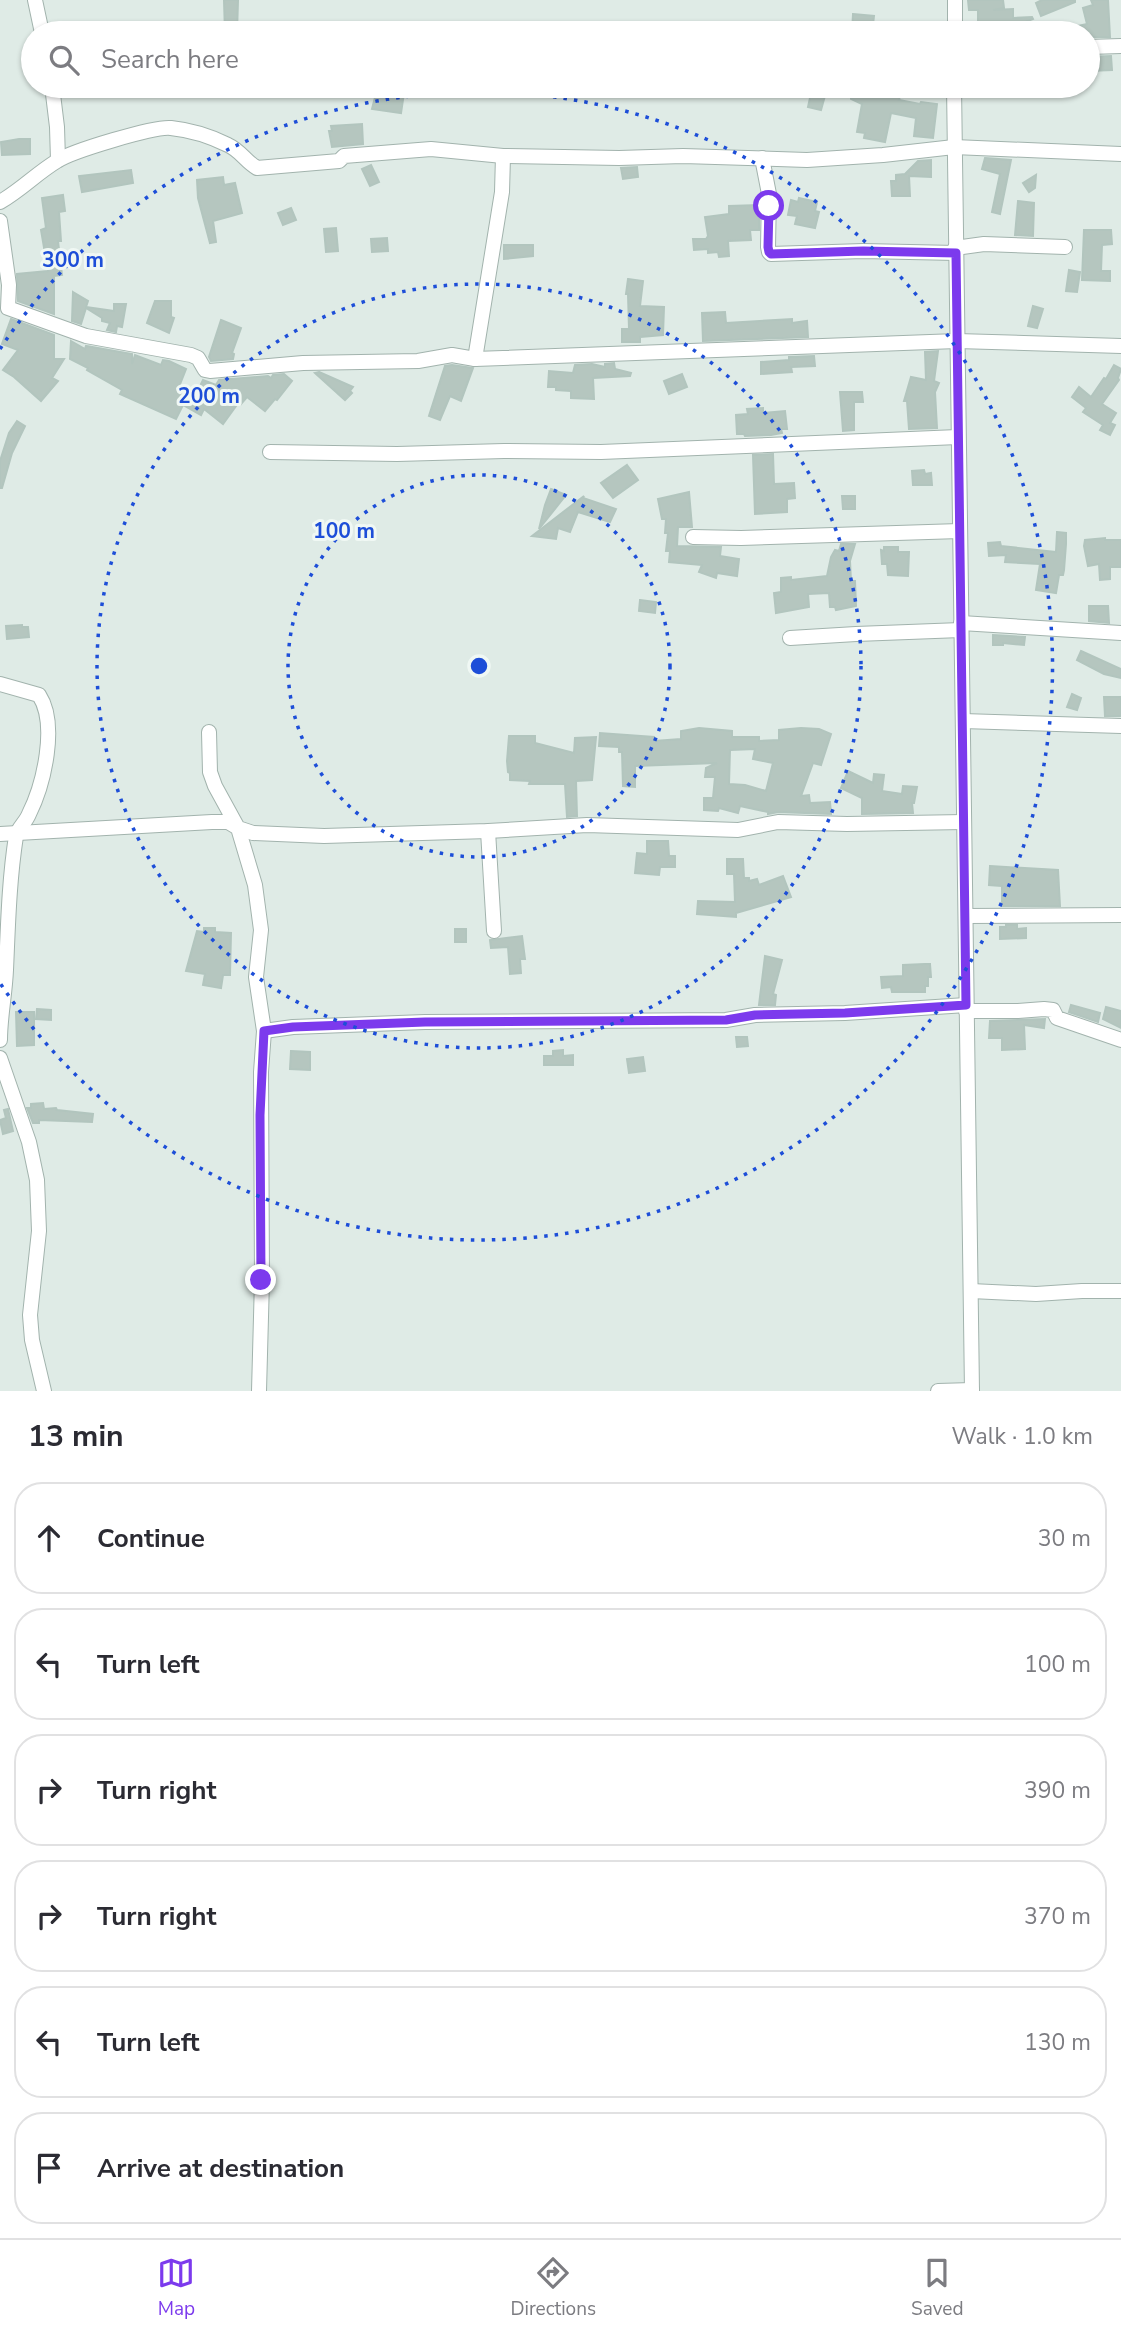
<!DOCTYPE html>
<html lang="en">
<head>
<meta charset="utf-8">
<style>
  body { margin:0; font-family:"Nunito Sans",sans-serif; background:#f2f2f3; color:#2b2b33 }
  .stop { position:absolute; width:21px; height:21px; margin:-16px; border:5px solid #7c3aed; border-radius:50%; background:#fff }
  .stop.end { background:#7c3aed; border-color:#fff; box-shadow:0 2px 7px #0008 }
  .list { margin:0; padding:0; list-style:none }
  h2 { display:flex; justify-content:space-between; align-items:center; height:91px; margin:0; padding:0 28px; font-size:30px }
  h2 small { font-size:23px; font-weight:400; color:#7c7c81 }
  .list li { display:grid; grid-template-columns:46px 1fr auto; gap:21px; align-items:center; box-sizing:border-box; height:112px; margin:0 14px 14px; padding:0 14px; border:2px solid #e1e1e2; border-radius:28px }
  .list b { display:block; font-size:26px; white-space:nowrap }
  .list em { font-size:23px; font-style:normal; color:#7c7c81 }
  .icon { flex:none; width:38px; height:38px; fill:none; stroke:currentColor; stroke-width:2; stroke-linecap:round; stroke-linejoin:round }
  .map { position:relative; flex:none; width:1121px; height:1391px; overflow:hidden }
  .search { position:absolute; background:#fff; box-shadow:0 2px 5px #0004; left:21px; right:21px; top:21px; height:77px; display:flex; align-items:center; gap:18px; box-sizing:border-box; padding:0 24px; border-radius:38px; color:#7c7c81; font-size:26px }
  .sheet { height:847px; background:#fff }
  nav { display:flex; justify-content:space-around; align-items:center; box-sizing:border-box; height:98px; border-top:2px solid #e1e1e2; background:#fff; font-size:19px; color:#7c7c81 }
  nav a { display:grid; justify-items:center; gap:4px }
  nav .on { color:#7c3aed }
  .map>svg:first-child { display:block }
  .building { fill:#b5c6bf; stroke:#b2c5be; stroke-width:2; fill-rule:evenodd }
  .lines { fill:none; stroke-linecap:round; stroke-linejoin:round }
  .minor-casing { stroke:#a2b3ad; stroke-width:16 }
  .minor { stroke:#fff; stroke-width:14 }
  .route { stroke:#7c3aed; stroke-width:9 }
  .ring { fill:none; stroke:#1d4ed8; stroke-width:3.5; stroke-dasharray:3.5 7 }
  .centre { fill:#1d4ed8; stroke:#f0f8f4; stroke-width:3.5 }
  .ring-label { font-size:21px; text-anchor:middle; font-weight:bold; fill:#1d4ed8; stroke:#f0f8f4; stroke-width:6; stroke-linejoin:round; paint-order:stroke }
</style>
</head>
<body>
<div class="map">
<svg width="1121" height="1391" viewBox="0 0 1121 1391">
  <rect width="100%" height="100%" fill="#dfebe6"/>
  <!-- building -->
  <g class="building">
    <path d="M224,0H238L237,33H225Z"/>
    <path d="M968,0H1003L1004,8L993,10L1013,9V18L1032,17L1033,19L996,33H978V10H969Z"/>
    <path d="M1042,0H1075V2L1041,16L1036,3Z"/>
    <path d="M1091,0H1108L1110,37H1088V33H1064V29L1087,24L1083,8L1093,5Z"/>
    <path d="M853,14L874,16L872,33H852Z"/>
    <path d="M1111,56L1112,70L1088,71V57Z"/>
    <path d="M378,86H405L401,113L372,109Z"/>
    <path d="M852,86H902L899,100L920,104L921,102L937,104L933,138L914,136L916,118L891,113L885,142L864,138L865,133L857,132L862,104L851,99Z"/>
    <path d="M812,89L826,92L821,110L808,107Z"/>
    <path d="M362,124L363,144L332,147L329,131H332L331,126Z"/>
    <path d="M19,139H30V154L2,155L1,142Z"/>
    <path d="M985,158L1011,160L1000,214L992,212L1000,174L982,169Z"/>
    <path d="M931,160V177L909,176L910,196H892L891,181H896V175L905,174L918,161Z"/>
    <path d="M371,165L379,182L370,186L362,169Z"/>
    <path d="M637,167L638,177L623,179L621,168Z"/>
    <path d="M131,170L133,183L82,192L79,176Z"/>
    <path d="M1036,175L1035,188L1029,192L1023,183Z"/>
    <path d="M223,177L224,185L235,183L242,213L213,221L216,242L210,243L198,198L197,180Z"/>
    <path d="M63,195L65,211L59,212L61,241H58L62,275L54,276V314L18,301L17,274L48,271L41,230L46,228L42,198Z"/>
    <path d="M799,198L817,202L815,211L819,212L815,228L795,224L797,216L788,215L791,200L798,202Z"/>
    <path d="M1018,201L1034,203L1033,236L1015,235Z"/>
    <path d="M759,205V230H750L751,240L728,241L729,256L719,257L718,252L708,253V249L694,250L693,239H706L708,236L705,217L729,214V206Z"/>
    <path d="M291,208L296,220L283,225L278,213Z"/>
    <path d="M336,228L338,251L326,252L324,229Z"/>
    <path d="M1084,230H1111L1112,244L1102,245L1101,271H1110V281L1082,280Z"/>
    <path d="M387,238L388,251L372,252L371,239Z"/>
    <path d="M504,245H533V256L504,259Z"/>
    <path d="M1069,270L1080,272L1077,292L1066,291Z"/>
    <path d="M628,279L643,281L640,306L664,307L663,335L640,337V342H622V329H629L628,294H626Z"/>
    <path d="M73,292L88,301L86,307L114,311V304H126L122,327L117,326L116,332L107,330L110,323L102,321V318L86,308L81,324L72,321Z"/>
    <path d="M155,301H171V317L174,318L169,333L147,323Z"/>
    <path d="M1033,306L1043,309L1037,328L1028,326Z"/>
    <path d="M725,312L726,323L792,319V323L807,321L808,337L703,341L702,313Z"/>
    <path d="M11,319L54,335V359H64L52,378L58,381L41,401L14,377L3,370L18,350L2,344Z"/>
    <path d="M221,320L241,328L232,353L234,354L233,359L211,361L209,357Z"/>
    <path d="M71,341L85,349L86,346L132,354V364L135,355L161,365L163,360L169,361L186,369L177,392L193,400L203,380L216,385L219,380L268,376L271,378L273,375L284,374L292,381L277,400L275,399L265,411L247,397L241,404L239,402L223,424L204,409L201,415L183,405L176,419L120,394L122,390L87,370L88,368L70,359Z"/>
    <path d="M938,351L934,381L939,383L935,392L937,428L909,429L907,401H904L911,377L926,380L925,352Z"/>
    <path d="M814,356L815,366L791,367L792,372L761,374V362L789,360V357Z"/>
    <path d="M614,363L615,369L631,373L630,376L593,378L594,399L571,398V391L556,390V387H548L549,371L573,373L575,365L592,364L605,367V364Z"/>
    <path d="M452,365L473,368L461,401L450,396L440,420L429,416L445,366Z"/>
    <path d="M1114,365L1121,369L1118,378L1119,380L1102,404L1116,413L1110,423L1115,425L1110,435L1100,430L1103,425L1083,412L1086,408L1072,397L1079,387L1091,397L1104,378L1106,379Z"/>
    <path d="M319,372L353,387L350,391L352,393L345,400L315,373Z"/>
    <path d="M682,374L687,387L669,394L664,381Z"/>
    <path d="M840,392H862L863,402H854V430L843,431Z"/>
    <path d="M763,408V413L785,411L787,429H781L782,433L771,435L745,436L744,434H737L736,415L748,414L747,409Z"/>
    <path d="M17,421L25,426L12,453L2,488H0V461L9,433Z"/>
    <path d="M773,454L774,484L794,483L795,498L787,499V512L755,514L753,455Z"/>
    <path d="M627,465L638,480L613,498L601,483Z"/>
    <path d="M924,470L925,474L931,473L932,485H913L912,471Z"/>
    <path d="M551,489L566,495L539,529L545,505Z"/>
    <path d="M689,492L692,527H678L677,546L721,547L720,556L739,559L737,576L717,573L716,578L699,572L702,565L669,562L670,551H666L668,533H665L666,519H662L658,499Z"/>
    <path d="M584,496L583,498L616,509L610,522L578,512L570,532L558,528L556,539L532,536Z"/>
    <path d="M842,496H855V509H843Z"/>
    <path d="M1057,532L1066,533V544L1064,570L1063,575H1059L1056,593L1036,590L1040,564L1005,562L1006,555L989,556L988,543L1000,542L1001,546L1056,552Z"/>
    <path d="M1105,538V540H1121V567H1110V579L1100,580L1099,564L1088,566L1084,546L1085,540Z"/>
    <path d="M841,544H855L850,561L851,581H855L856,606L836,610L835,607H830L829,593L808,594L809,607L776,613L774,593L781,592V578L791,577V580L827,576L831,557L835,550L839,551Z"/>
    <path d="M884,547H898V552H909L908,576L888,575L887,564H882L881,550L884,551Z"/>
    <path d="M640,600L656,602L655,613L639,611Z"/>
    <path d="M1089,606H1108L1109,623L1089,621Z"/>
    <path d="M22,625V627H28L29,637L7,639L6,626Z"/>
    <path d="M993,635L1025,637L1024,645L1003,643V645H993Z"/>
    <path d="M1081,651L1121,669V678L1104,674L1077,660Z"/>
    <path d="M1072,694L1081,698L1077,710L1067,707Z"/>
    <path d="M1104,697H1121V716H1105Z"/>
    <path d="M699,728L732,731V737H759V741L779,740V730L801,728L819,729L831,734L821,765L813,763L801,796L809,795L810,803L830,802L831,814L778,812L768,814V812L740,806L738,813L719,808L718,811L704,810V798H713L715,777H705L706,768L717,763L635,766V787L623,786L622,752H619V747L599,746L600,733L654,737V741L681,739V731ZM755,749L753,759L773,763L766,791L745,785L729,784L730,750Z"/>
    <path d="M509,736H535V743L574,753L575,738L596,737L592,780L576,781L577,816L567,817L565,784H529L530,781L510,780V773L508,772L507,761Z"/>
    <path d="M848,771L873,783L874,774L884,775L882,791L902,794L903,786L917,787L914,803H912L913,813L862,814V798L841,788Z"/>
    <path d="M647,841H668L669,856H675V867H660L659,875L635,873L637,853L647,854Z"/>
    <path d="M727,859H743L744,878H749V881L757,879L759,885L783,876L791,897L736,913V917L697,914L698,901L735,902L734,874H727Z"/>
    <path d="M990,866L1058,870L1060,906H1002V886L989,885Z"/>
    <path d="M1006,925H1017V929L1026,928V938L1000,939V927H1006Z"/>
    <path d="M204,928H215V932L231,933L230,975H223L221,988L203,985L205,974L186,971L197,931L204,932Z"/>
    <rect x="455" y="929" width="11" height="13"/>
    <path d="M522,936L525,959H520L521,973L510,974L508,947L491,948L490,940Z"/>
    <path d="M765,956L782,960L773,994L776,995L775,1005H759Z"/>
    <path d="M925,964H930L931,977H928V986H925V992H892L891,987L882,988L881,977L903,976V965Z"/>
    <path d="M1071,1005L1100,1013L1098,1022L1069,1012Z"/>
    <path d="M1106,1007L1121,1011V1028L1103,1019Z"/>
    <path d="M37,1009L51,1010V1020L36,1019Z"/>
    <path d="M16,1012H34V1045L17,1046Z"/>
    <path d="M1045,1019L1044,1028L1024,1025L1025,1049L1002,1050V1038H989L990,1021Z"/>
    <path d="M736,1037H747L748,1046L737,1047Z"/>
    <path d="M563,1050V1056L573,1055V1065H544V1056H553V1051Z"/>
    <path d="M291,1051L310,1052V1070L290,1069Z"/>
    <path d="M643,1057L645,1071L629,1073L627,1059Z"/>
    <path d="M43,1103L44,1109L56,1108L57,1110L93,1114L92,1122L39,1120V1123H33L27,1108H31V1104Z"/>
    <path d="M8,1109L13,1131L3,1134L0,1120L6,1118L4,1110Z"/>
  </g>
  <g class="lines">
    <defs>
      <g id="minor">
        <path d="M35,0L42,33"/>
        <path d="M955,33V0"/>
        <path d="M1088,47L1121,46"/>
        <path d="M52,86L57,127L58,160"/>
        <path d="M954,86L972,1391"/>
        <path d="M762,158L769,194L768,247L769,252L771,254L863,251L956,253"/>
        <path d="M0,202C21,190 37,173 57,161C72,151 155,126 171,128C190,130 212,137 228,145C241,151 245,161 257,168L339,161L344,156L431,149L503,156L619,158L683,156L807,160L883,155L954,147L1121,154"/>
        <path d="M0,221L9,285L8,308L86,336L191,355L198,358L205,370L210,371L303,363L418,361L452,355L475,359L957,341L1121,346"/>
        <path d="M955,248L984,244L1065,247"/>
        <path d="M475,359L502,192L503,156"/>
        <path d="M270,452L397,454L504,451L601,452L958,437"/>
        <path d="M693,537L741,538L960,531"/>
        <path d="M961,623L1121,633"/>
        <path d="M790,638L856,634L961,630"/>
        <path d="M0,684L39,695C58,724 44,784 29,814C26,822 18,828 16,836C9,881 8,926 6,970C5,994 0,1017 0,1040"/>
        <path d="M963,721L1121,726"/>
        <path d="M209,732L210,772L215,786L238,828L253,833L324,836L488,831L587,825L738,830L778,822L847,824L964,822"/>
        <path d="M488,831L494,931"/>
        <path d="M0,834L212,822H228L238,828L255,885L261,930L256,977L264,1031L261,1072L262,1280L259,1391"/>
        <path d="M966,916L1121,915"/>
        <path d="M966,1011H1018L1044,1009L1053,1010L1057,1018L1121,1040"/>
        <path d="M264,1031L293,1027L425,1022L726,1020L755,1015L845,1013L966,1005"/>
        <path d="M0,1058L29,1142L37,1180L39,1231L30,1315L32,1340L44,1391"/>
        <path d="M971,1291L1036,1294L1082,1291H1121"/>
        <path d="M938,1391L972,1390"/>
      </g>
    </defs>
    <!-- minor casing -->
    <use href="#minor" class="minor-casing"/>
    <!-- minor -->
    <use href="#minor" class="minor"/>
  </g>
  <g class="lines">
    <!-- route -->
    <path class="route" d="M261,1280L260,1115L264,1031L293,1027L425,1022L726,1020L755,1015L845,1013L966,1005L956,253L863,251L771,254L769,252L768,247L769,206"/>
  </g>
  <!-- distance rings -->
  <g class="ring">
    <circle cx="479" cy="666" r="191"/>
    <circle cx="479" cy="666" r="382"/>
    <path d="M0 349A574 574 0 1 1 0 983"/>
  </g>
  <circle cx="479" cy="666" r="10" class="centre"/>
  <g class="ring-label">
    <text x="73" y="267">300 m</text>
    <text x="209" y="403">200 m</text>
    <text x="344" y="538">100 m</text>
  </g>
</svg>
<div class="stop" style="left:769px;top:206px"></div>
<div class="stop end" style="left:261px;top:1280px"></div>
<div class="search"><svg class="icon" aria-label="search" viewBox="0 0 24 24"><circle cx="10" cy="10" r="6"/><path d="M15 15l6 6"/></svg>Search here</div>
</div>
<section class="sheet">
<h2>13 min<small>Walk · 1.0 km</small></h2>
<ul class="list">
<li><svg class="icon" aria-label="ahead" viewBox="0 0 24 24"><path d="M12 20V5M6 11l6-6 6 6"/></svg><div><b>Continue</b></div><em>30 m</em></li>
<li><svg class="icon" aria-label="left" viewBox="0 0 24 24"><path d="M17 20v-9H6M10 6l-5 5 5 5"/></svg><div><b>Turn left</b></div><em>100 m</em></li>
<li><svg class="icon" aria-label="right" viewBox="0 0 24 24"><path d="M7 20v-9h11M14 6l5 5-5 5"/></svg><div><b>Turn right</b></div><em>390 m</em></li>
<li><svg class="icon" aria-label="right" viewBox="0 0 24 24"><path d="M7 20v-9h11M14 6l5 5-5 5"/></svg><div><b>Turn right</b></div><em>370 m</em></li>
<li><svg class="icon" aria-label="left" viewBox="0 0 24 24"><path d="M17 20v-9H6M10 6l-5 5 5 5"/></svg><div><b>Turn left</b></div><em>130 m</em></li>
<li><svg class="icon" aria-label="arrive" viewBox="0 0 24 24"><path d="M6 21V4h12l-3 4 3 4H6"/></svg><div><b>Arrive at destination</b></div></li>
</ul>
</section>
<nav>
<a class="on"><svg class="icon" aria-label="map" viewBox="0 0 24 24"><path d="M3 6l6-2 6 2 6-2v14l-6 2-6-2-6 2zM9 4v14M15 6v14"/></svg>Map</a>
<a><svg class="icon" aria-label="directions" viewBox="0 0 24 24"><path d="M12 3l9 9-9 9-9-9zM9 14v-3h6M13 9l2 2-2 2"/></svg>Directions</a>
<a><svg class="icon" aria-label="saved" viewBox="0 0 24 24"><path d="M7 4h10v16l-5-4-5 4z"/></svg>Saved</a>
</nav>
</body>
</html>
